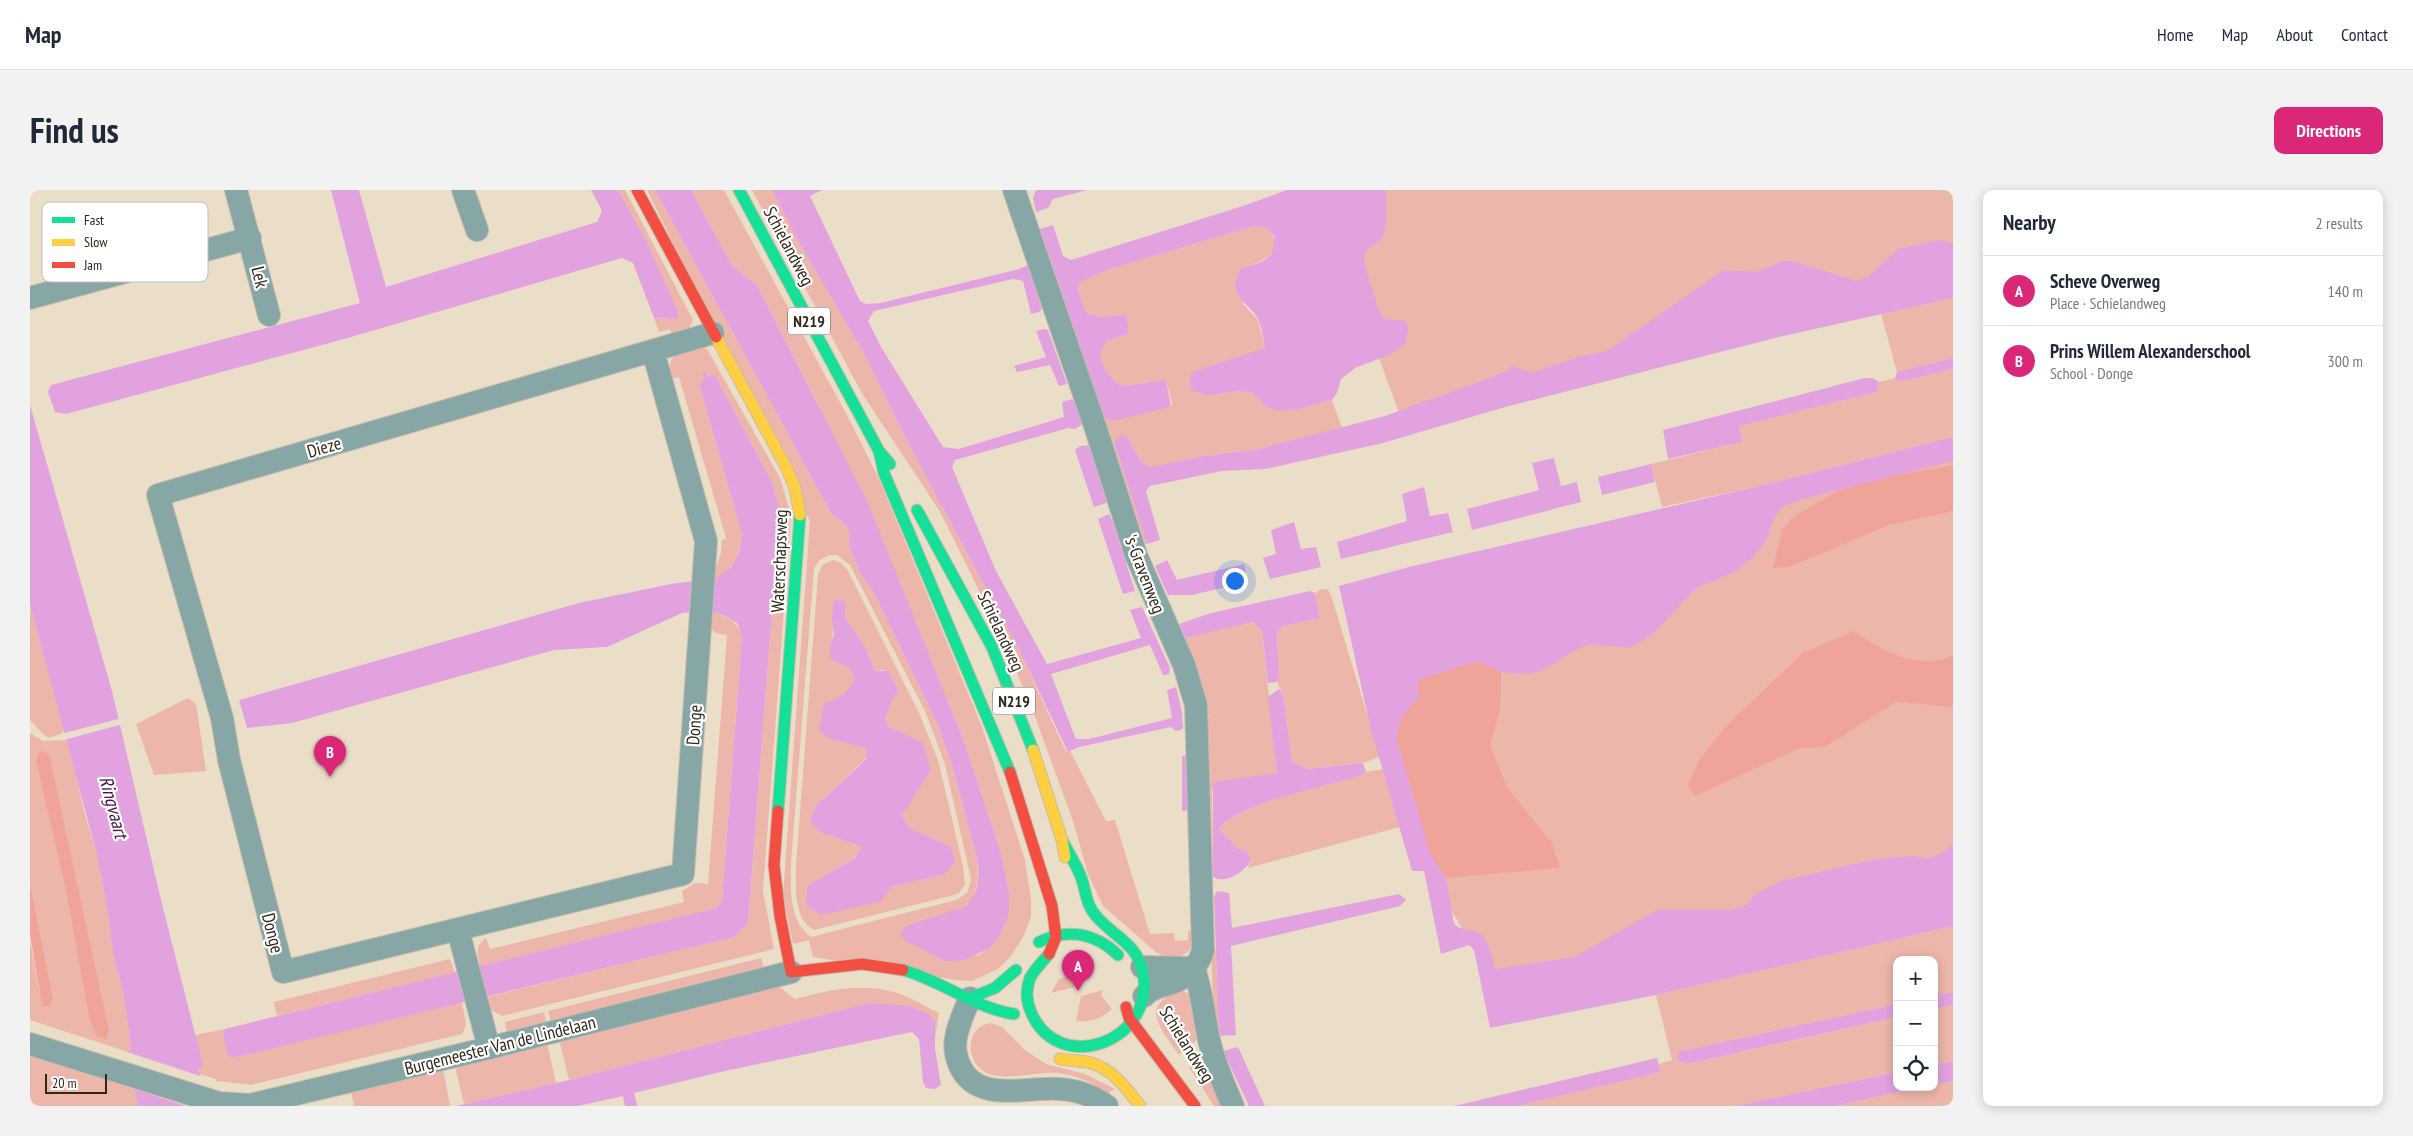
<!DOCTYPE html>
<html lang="en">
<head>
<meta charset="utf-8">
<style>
  body { margin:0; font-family:"PT Sans Narrow",sans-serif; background:#f2f2f3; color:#1f2937 }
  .controls { position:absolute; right:15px; bottom:15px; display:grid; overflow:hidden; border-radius:10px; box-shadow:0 2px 12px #0003 }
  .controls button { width:45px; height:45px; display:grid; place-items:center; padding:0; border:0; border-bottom:1px solid #e0e1e3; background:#fff; color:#1f2937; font:25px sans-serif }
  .scale { position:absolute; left:15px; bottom:12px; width:62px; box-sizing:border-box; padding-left:5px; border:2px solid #302819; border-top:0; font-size:14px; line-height:18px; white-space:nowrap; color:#302819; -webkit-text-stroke:4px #fff; paint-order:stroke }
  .you { position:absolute; left:1204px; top:390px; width:18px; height:18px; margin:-12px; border:4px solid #fff; border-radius:50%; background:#1a73e8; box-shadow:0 0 0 8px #1a73e833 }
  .badge { display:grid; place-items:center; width:32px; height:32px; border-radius:50%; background:#db2777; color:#fff; font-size:16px; font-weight:700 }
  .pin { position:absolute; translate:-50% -41px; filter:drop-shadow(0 1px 2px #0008) }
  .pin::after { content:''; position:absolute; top:26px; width:18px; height:15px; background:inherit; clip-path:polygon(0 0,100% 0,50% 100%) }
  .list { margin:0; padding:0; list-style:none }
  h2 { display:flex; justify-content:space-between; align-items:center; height:65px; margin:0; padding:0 20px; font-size:21px }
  h2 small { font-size:16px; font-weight:400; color:#747a83 }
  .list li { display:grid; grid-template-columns:32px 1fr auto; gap:15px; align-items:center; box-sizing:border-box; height:70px; padding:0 20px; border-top:1px solid #e0e1e3 }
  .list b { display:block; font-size:19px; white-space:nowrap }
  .list p { margin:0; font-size:16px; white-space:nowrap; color:#747a83 }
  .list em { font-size:16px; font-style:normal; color:#747a83 }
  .icon { flex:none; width:28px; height:28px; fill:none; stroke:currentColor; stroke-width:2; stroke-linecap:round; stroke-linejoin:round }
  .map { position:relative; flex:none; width:1923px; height:916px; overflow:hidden; border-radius:10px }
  header { display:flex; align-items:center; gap:30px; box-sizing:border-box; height:70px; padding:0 25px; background:#fff; border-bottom:1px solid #e0e1e3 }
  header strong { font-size:24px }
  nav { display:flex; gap:28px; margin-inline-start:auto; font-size:18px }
  .intro { display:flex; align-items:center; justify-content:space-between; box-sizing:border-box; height:120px; padding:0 30px }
  h1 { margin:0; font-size:35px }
  .button { padding:12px 22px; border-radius:10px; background:#db2777; color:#fff; font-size:18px; font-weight:700 }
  main { display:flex; gap:30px; padding:0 30px }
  aside { flex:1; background:#fff; border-radius:10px; box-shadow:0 2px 12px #0003 }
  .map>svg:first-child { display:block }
  .green { fill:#edb6aa; fill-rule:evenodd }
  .forest { fill:#f0a399 }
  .water { fill:#e2a2df }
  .pier { fill:#eadec9 }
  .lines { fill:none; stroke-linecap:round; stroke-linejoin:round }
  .street-casing { stroke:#c6bcac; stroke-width:24 }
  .fast-casing { stroke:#c6bcac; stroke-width:13 }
  .slow-casing { stroke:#c6bcac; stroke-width:13 }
  .jam-casing { stroke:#c6bcac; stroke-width:13 }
  .street { stroke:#87a6a6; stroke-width:22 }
  .fast { stroke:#16e098; stroke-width:11 }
  .slow { stroke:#ffcf43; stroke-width:11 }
  .jam { stroke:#f24e42; stroke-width:11 }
  .labels { text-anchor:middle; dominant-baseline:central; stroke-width:4.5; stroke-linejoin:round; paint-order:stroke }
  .shield { fill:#fff; stroke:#6e685e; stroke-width:1 }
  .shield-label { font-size:16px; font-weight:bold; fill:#302819 }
  .street-label { font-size:18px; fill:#302819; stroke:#fff }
  .water-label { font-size:19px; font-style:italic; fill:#46114e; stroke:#fff }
  .key { fill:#fff; stroke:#c1beba; stroke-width:1 }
  .key-label { font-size:14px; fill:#302819 }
</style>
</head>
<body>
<header>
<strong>Map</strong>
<nav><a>Home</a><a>Map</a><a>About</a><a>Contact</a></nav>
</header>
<div class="intro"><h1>Find us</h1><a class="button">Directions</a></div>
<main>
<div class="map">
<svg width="1923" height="916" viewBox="0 0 1923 916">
  <rect width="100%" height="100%" fill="#eadec9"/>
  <!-- green -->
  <g class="green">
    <path d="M588,0H595L663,130L658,141L642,146L640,139L629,142L624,128L635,129L643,127L615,48Z"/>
    <path d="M617,0H625L801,323L815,334L820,343L819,356L830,383L843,401L907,533L922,575L947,669L948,691L943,709L936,716L926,721L947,766L960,758L970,745L977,730L979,703L971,663L935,554L879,417L789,216L727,95L703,77L661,0H694L819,229L850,291L952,537L995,670L1001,709V727L994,745L981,766L968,779L942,791L926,790L783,767L779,750L763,754L753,705L780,331ZM800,365H807L820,375L895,521L915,574L941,689L937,703L926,710L781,747C758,731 761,698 761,673L784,378L790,370Z"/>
    <path d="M722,0H742L771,56L833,162L879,255L989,460L1032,553L1037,562L1040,561L1076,631L1085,630L1120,744L1144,743L1145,751L1158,750V741H1164L1165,755C1154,768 1142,770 1127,763L1073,716L1058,684L1043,631L1000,513L970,445L938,378L909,320L833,205Z"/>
    <path d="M1334,0H1923V94L1375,239L1320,89Z"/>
    <path d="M1225,36L1237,38C1260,63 1230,72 1211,79L1213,114L1228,130L1235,158L1205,170L1178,206L1209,201L1223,203L1236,217L1269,219L1302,210L1312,238L1229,259L1174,266L1120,278L1111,271L1097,247L1084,252L1117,354L1111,353L1007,40L1010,39L1063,198L1074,228L1079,230L1141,217L1142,213L1136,190L1089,196C1080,188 1074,179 1070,166L1077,151L1099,144L1095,124L1071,127L1056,123L1048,100V92L1080,79Z"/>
    <path d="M1923,108V168L1867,182L1851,124Z"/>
    <path d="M668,157L677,159L750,288L761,325L733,701L744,759L472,826L461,820L457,807L703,747L718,733L749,330L748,313L742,292L686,187L672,184L675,188L669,194L712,344C710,364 701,385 680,391C684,378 694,365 691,351L696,348L649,187L641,189C636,163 647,164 668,157Z"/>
    <path d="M1923,179V247L1725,297L1632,317L1621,274L1713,252L1709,236L1847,202L1849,192L1865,188L1869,192Z"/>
    <path d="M1923,260V714L1463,793L1380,648L1336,428Z"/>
    <path d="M803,370L811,373L818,381L889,523L908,570L933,676L935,695L928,704L784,740C763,730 766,695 766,675L788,385L792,375ZM815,412V428L835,456L845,481L854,480L855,526L858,537L901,580L872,624L879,638L920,656L915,684L861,697L778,695L826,667L832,657L789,642L780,631L785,617L836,568L837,559L798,548L809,509L821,497L824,490L821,479L800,469C800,454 805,445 802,429Z"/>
    <path d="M1292,399L1298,400L1301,405L1350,567L1333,573L1277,579L1262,572L1253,504L1247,492L1249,490L1247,442L1253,436L1290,428L1285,403Z"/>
    <path d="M0,414L34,535L33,543L19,548L13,544L0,530Z"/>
    <path d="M677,421C695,426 704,428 712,444L692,710L686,718L450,777C448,764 444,756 456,748L460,759L654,712L652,701L665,693L678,694L697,445L686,443L677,435Z"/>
    <path d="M1220,431L1232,441L1247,583L1182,599L1183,687L1178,684L1177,530L1179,528L1175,510L1147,442L1149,434L1155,448Z"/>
    <path d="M158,508L166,514L176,581L124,585L106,534Z"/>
    <path d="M0,543L13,551L38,550L54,621L66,661L77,717L83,764L93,801L101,858L98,862L0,830V750L12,816L23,808L0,693Z"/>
    <path d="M1353,579L1370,637L1218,678L1221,670L1208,659L1189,639C1212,612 1294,596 1330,586L1336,582Z"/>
    <path d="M1923,736V802L1904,806V770H1867V814L1649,862L1648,871L1659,874L1867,827V882L1705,916H1488L1631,882L1629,874L1642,870L1626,805Z"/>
    <path d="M1181,760H1186L1189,846L1184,842Z"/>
    <path d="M731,768L734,778L521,832L518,821Z"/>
    <path d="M420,769L425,783L247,826L244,812Z"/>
    <path d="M1042,769H1051L1044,797L1021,803L1029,789L1045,785Z"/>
    <path d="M748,796L765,809C795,801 828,793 860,801C876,804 894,816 909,823L905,848V832L839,813L539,890L529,849Z"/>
    <path d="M1073,800L1071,805L1082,819C1071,829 1060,833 1046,831L1051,806Z"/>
    <path d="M1152,800L1161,806L1169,848L1149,865C1131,839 1107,815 1152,800Z"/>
    <path d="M432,812L436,835L432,844L221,895L186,891V889L170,884L165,845L195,839L193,845L203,868Z"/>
    <path d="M1923,815V871L1904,874V819Z"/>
    <path d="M514,822L516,833L477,842L475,832Z"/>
    <path d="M961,833L972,837L995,860L1016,874L1055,884L1085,899L1078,903C1062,892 1047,886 1028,883C1002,880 955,900 943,868C940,862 940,855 942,849C944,840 952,834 961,833Z"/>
    <path d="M517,853L526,893L434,914L426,881L427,875Z"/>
    <path d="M0,864L106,900L108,916H0Z"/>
    <path d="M1170,869L1173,880L1179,878L1194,916H1184L1159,877Z"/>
    <path d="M413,879L420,916H324L321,901Z"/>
    <path d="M1923,891V916H1806L1893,897H1904V895Z"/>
  </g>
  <!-- forest -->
  <g class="forest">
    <path d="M1923,275V321L1859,335L1759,377L1743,378L1752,340L1764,326L1810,300L1858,287Z"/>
    <path d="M1824,441C1852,461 1889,482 1923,465V517L1866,512L1795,557L1770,558L1665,606L1658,596L1669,570L1695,537L1773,463Z"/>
    <path d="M1447,471L1471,482L1470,519L1460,556L1477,597L1522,653L1530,678L1416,688L1401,666L1366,547L1371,528L1389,507L1388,490Z"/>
    <path d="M10,561L19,564L79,841L76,850L67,846L60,831L36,700L6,570Z"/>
    <path d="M0,693L23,808L20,816H12L0,744Z"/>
  </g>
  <!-- water -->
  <g class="water">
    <path d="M301,0H329L356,97L567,32L572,21L561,0H588L615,48L648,122V129L624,128L603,73L592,68L314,149L36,224L25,222L18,202L21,195L330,113Z"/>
    <path d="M625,0H661L703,77L727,95L838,313L935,554L971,663L979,703V717L977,730L970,745L960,758L935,770L915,771L874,750L870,743L877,736L936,716C949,703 950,687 947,669L922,575L907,533L843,401L830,383L819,356L820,343L815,334L801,323Z"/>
    <path d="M742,0H792L780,6L830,111L836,114L851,113L989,79L998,75L1012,119L1009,122L1001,124L993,91L983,89L844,121L838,131L851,157L913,257L929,259L1034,227L1032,212L1042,209L1050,220L1054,233L1045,239L1038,238L925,270L922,277L966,381L1017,474L1111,448L1100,420L1112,417L1140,478L1139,484L1133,485L1120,455L1021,484L1045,547L1047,549H1059L1142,528L1137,500L1146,497L1152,522L1153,539L1146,541L1141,537L1049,557L1038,562L989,460L879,255L833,162L771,56Z"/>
    <path d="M1006,0H1057L1023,9L1018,18L1006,22L1003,8Z"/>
    <path d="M1257,0H1356V33L1353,47L1335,62L1334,73L1350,124L1355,129L1376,131L1378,140L1375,155L1359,165L1325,178L1311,189L1307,203L1302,210L1269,219L1249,221L1236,217L1223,203L1209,201L1178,206L1161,200L1160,189L1162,182L1235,158C1233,149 1232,139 1229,131C1222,113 1193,107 1211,79C1230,72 1247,71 1244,46L1237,38L1225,36L1080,79L1049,92L1048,100L1056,123L1071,127L1096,124L1099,144L1077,151L1070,166C1074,179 1080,188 1090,196L1136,190L1141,217L1087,230H1078L1074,228L1010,39L1023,35L1033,66L1041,70L1216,15Z"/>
    <path d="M1909,50L1923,53V108L1749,147L1475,217L1353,253L1235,279L1192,281L1120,296L1116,301L1130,350L1117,354L1084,252L1090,245L1097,247L1111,271L1120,277L1174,266L1229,259L1355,226L1476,182L1482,176L1502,183L1551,166L1577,161L1694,80L1726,82L1753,71L1765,72L1826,91L1838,87L1868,59Z"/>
    <path d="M1014,139L1018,140L1037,194L1029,196L1020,175L987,182L984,176L1016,167L1006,141Z"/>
    <path d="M1923,168V179L1869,192L1865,188L1867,182Z"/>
    <path d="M676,182L678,186L683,185L686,187L742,292L748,313L749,330L718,733L704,747L203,868L198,865L193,845L195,839L686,718L692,710L712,445L707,433L693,425L677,421L652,423L577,457L524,460L262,533L217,538L209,510L549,413L641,394L687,388L701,377L709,362L712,344L669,194L675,188L672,184Z"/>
    <path d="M1835,188H1842L1849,192L1847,202L1709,236L1713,252L1638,269L1633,240Z"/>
    <path d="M0,215L82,501L131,710L173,875L169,879L176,916H108L98,862L101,858L93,801L83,764L77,717L66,661L0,414Z"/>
    <path d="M1923,247V271L1773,309L1752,317L1744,328L1735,352L1723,367L1705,382L1666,398L1624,443L1600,458L1562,454L1551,457L1511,481L1497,484L1471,482L1447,471L1388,490L1389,507L1371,528L1366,547L1401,665L1416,688L1424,734C1435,743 1439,738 1449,743C1459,748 1462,769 1466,779L1545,767L1627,720H1701L1717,715L1724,705L1751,691L1847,669L1884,666L1897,669L1910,664L1923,655V736L1626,805L1460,838L1444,760L1439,755L1411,764L1394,681H1382L1340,536L1309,396L1379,377L1725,297Z"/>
    <path d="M1060,255L1078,309L1076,313L1064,317L1045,260L1050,256Z"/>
    <path d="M1524,268L1531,296L1547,292L1551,312L1442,340L1437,319L1509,300L1502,273Z"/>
    <path d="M1621,274L1625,292L1572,305L1568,287Z"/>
    <path d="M1394,297L1400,326L1418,323L1423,342L1311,369L1307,352L1377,331L1372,304Z"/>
    <path d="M1079,324L1083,332L1105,401L1093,404L1068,329Z"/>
    <path d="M1264,332L1271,359L1286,357L1291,377L1240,389L1233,368L1246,364L1241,340Z"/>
    <path d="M1137,370L1147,390L1214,374L1218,392L1162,405H1138L1125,376Z"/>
    <path d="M1280,401L1285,403L1290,428L1253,436L1247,442L1249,490L1247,492L1238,493L1232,441L1222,432L1155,448L1149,434L1181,423Z"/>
    <path d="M804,409L815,412V428L835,456L845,481H858L868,499L855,526L858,537L892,552L901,580L872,625L879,638L920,656L925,672L915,684L861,697L852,711L791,725L776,715L778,695L825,668L832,657L789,642L780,631L785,617L836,569L837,559L798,548L789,540L794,513C808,510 817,504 824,490L821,479L800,469V456L804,444L802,429Z"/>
    <path d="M1249,499L1253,504L1262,572L1278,579L1333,573L1336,582L1330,586C1297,596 1208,613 1189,639L1208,659L1217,662L1221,670C1216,681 1195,695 1183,687V592L1247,583L1238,507Z"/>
    <path d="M1159,565L1160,620L1152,621V566Z"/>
    <path d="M1187,701L1199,703L1202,738L1369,704L1376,710L1370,716L1201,756L1206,845L1189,846L1184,707Z"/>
    <path d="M1923,802V815L1904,819V806Z"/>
    <path d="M839,813L878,816L899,824L905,832V859L911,895L905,899L896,898L893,892L889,849L882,842L695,881L604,903L607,916H595L593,906L548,916H426L539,890Z"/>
    <path d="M1867,814V827L1658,874L1648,871V862Z"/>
    <path d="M1208,857L1235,916H1219L1193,861Z"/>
    <path d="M1627,868L1631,882L1488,916H1424Z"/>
    <path d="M1923,871V891L1904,895V874Z"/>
    <path d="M1867,882V897H1893L1806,916H1705Z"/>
  </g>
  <!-- pier -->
  <g class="pier">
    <path d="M92,528L93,534L34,550L31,544Z"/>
    <path d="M97,862L173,887L178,916H156L105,899Z"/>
  </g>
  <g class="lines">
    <defs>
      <g id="street">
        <path d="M206,0L239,125"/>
        <path d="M433,0L447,40"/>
        <path d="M984,0L1066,239L1106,365L1154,475L1166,515L1173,760C1170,774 1157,788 1142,793C1131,797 1122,797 1114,806"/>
        <path d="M0,108L220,48"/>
        <path d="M623,161L676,351L653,684L253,782L199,570L192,528L128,305L683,143"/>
        <path d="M428,740L459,858"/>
        <path d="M1112,777L1164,778"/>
        <path d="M1164,778C1172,802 1174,826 1179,850C1184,873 1194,895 1203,916"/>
        <path d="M940,808C935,820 928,834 926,848C924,857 926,866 929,874C946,915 997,896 1030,899C1046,900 1064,906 1077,916"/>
        <path d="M0,854L189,913L220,915L459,858L761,782"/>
      </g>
      <g id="fast">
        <path d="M709,0L849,261L860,274"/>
        <path d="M849,261L854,283L980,582"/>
        <path d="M887,320L962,457L1003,560"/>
        <path d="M748,621L770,325"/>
        <path d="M1009,752C1038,738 1065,743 1088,765"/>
        <path d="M1019,764C1012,772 1005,779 1000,788C996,799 996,811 1001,822C1028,887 1126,852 1113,783C1108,754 1083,746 1066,726C1056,715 1056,701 1051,687C1046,674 1038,662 1032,650"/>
        <path d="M873,780C910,790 947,819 984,824"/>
        <path d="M940,808L965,798L986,780"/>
      </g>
      <g id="slow">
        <path d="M686,147L755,275L765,298L770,325"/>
        <path d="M1003,560L1032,650L1035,667"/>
        <path d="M1030,869C1040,871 1051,870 1061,873C1083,879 1097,899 1110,916"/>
      </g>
      <g id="jam">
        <path d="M607,0L686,147"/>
        <path d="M980,582L1022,716L1026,747L1019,764"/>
        <path d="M748,621L744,675L750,726L761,782L832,774L873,780"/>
        <path d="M1096,817L1099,828L1165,916"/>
      </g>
    </defs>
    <!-- street casing -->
    <use href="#street" class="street-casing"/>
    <!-- fast casing -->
    <use href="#fast" class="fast-casing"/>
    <!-- slow casing -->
    <use href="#slow" class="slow-casing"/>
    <!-- jam casing -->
    <use href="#jam" class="jam-casing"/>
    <!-- street -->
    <use href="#street" class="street"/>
    <!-- fast -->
    <use href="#fast" class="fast"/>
    <!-- slow -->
    <use href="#slow" class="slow"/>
    <!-- jam -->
    <use href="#jam" class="jam"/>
  </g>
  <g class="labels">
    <!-- shield labels -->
    <g class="shield">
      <rect x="758" y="117.5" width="42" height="27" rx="4"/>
      <rect x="963" y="497.5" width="42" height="27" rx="4"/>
    </g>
    <g class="shield-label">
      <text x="779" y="131">N219</text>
      <text x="984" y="511">N219</text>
    </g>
    <!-- street labels -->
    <g class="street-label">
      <text transform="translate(759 56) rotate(62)">Schielandweg</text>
      <text transform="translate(230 87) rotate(76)">Lek</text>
      <text transform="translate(294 257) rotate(-16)">Dieze</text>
      <text transform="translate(749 371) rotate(-88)">Waterschapsweg</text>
      <text transform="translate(1115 384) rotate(69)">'s-Gravenweg</text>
      <text transform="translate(971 441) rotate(65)">Schielandweg</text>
      <text transform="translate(664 535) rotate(-86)">Donge</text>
      <text transform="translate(243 743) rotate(76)">Donge</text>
      <text transform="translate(1157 854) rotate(58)">Schielandweg</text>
      <text transform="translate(470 855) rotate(-14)">Burgemeester Van de Lindelaan</text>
    </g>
    <!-- water labels -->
    <g class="water-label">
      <text transform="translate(84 617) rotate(75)">Ringvaart</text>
    </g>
  </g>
  <!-- legend -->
  <rect x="12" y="12" width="166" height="80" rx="8" class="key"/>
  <rect x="22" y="27" width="23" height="6" fill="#16e098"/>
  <rect x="22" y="49" width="23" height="7" fill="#ffcf43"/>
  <rect x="22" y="72" width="23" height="6" fill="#f24e42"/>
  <g class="key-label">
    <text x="54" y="35">Fast</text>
    <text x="54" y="57">Slow</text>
    <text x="54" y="80">Jam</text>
  </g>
</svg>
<div class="controls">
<button>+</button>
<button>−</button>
<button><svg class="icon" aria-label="locate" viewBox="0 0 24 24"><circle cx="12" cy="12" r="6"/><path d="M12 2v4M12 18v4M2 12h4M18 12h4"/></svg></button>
</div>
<div class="scale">20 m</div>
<div class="you"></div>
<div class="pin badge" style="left:1048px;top:801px">A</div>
<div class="pin badge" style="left:300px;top:587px">B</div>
</div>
<aside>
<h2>Nearby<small>2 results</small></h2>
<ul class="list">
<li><span class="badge">A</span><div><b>Scheve Overweg</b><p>Place · Schielandweg</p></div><em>140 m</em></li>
<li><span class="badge">B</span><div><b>Prins Willem Alexanderschool</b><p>School · Donge</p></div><em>300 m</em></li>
</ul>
</aside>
</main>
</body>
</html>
